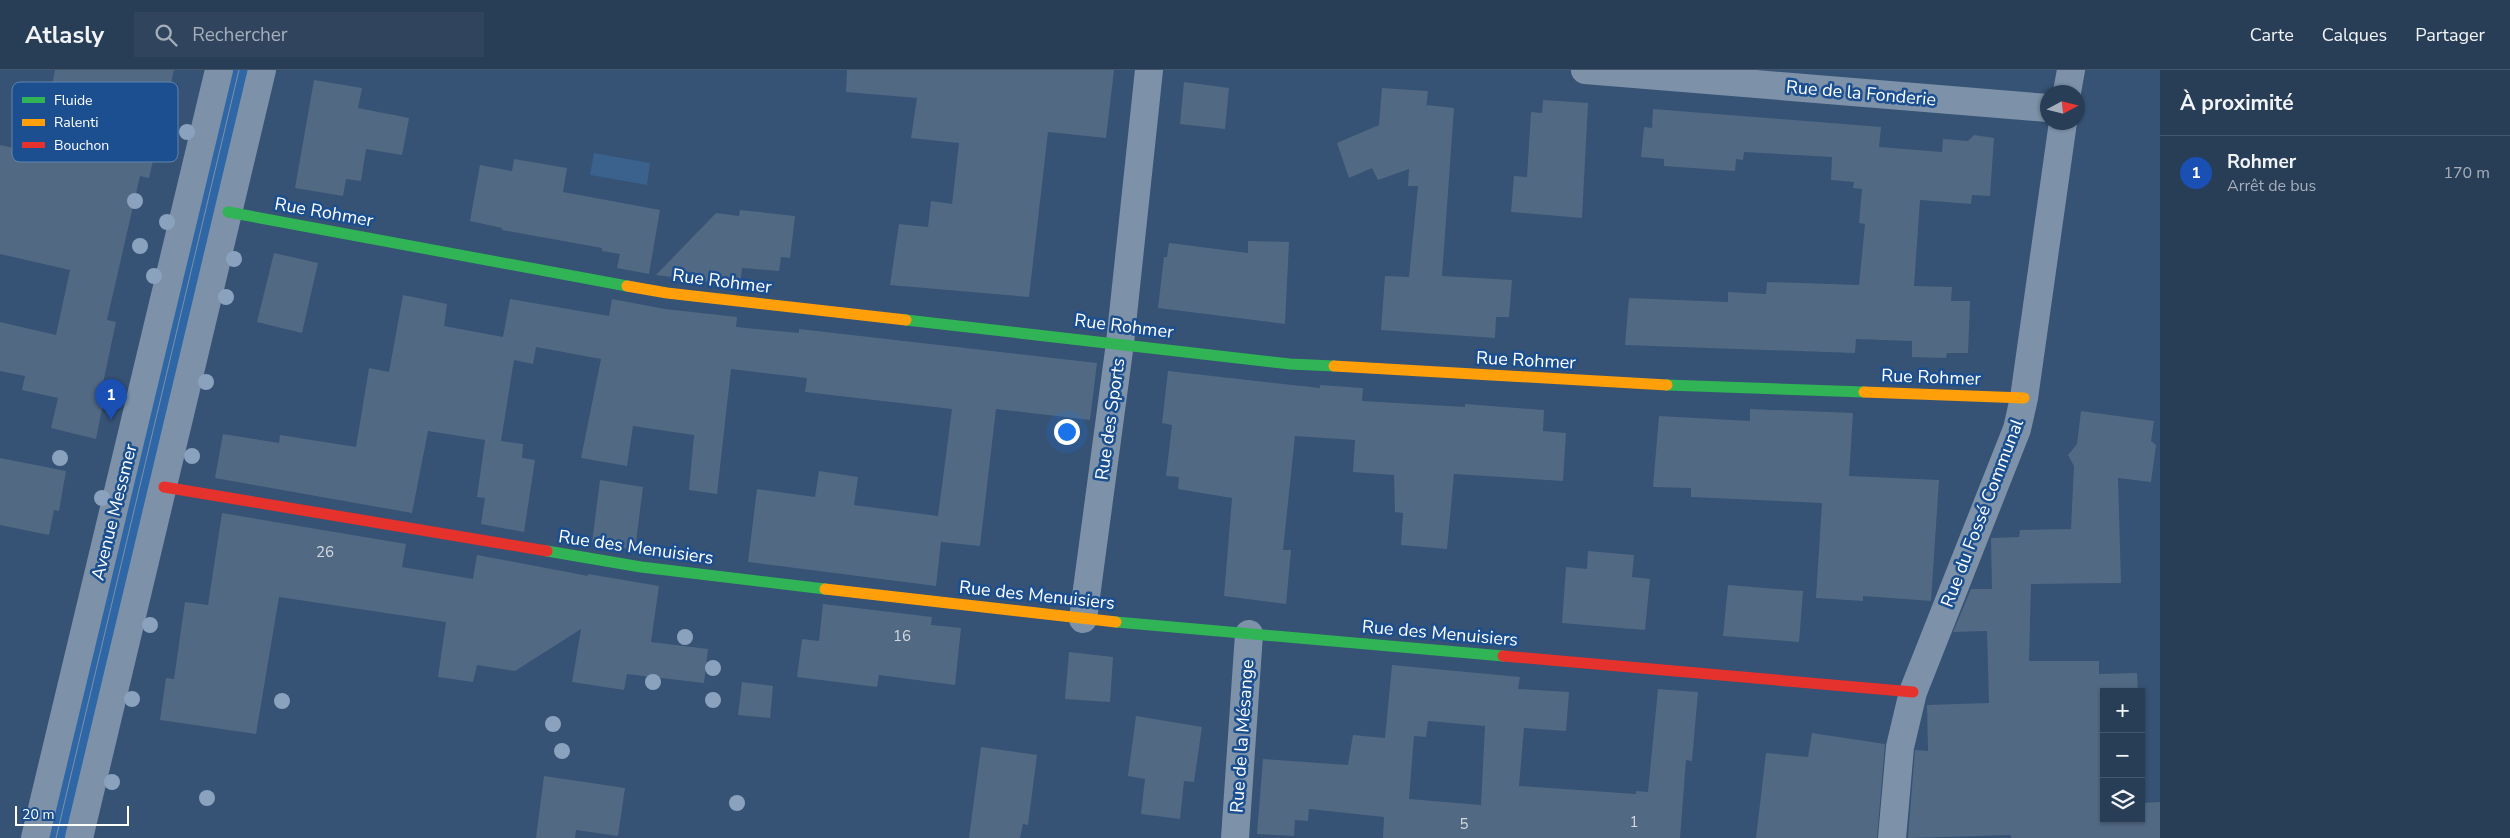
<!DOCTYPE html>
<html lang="fr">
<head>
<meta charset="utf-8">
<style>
  body { margin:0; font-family:"Nunito Sans",sans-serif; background:#30455d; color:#f1f3f6 }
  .controls { position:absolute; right:15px; bottom:15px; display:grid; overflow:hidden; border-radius:0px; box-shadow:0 1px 4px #0004 }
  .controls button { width:45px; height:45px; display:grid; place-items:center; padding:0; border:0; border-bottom:1px solid #44576d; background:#283e57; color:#f1f3f6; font:25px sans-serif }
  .compass { position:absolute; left:2040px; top:15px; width:45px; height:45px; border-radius:50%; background:#283e57; box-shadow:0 1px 4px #0004; rotate:83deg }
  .scale { position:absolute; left:15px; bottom:12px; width:114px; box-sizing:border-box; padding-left:5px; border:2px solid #fff; border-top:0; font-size:14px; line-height:18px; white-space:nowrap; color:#fff; -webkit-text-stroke:4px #1b4f8f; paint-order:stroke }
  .you { position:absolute; left:1066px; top:361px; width:18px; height:18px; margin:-12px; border:4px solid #fff; border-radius:50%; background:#1a73e8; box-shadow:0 0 0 8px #1a73e833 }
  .badge { display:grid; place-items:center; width:32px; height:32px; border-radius:50%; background:#bca0f2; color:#fff; font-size:16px; font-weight:700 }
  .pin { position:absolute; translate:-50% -41px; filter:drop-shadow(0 1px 2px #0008) }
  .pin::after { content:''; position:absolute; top:26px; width:18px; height:15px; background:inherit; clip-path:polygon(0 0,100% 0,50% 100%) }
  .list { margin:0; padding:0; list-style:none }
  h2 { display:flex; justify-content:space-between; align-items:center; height:65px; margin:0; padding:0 20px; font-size:21px }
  h2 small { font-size:16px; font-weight:400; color:#a5aeba }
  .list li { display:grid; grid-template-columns:32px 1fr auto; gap:15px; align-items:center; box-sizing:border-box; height:75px; padding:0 20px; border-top:1px solid #44576d }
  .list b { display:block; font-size:19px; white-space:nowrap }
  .list p { margin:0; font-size:16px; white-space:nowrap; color:#a5aeba }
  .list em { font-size:16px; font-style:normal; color:#a5aeba }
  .icon { flex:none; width:28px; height:28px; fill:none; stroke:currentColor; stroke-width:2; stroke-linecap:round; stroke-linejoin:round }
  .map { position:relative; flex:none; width:2160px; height:768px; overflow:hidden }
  header { display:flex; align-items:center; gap:30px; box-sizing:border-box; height:70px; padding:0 25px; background:#283e57; border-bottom:1px solid #44576d }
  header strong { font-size:24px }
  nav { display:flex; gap:28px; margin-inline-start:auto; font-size:18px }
  .search { width:350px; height:45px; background:#30455d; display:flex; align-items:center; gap:12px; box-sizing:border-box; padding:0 18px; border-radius:0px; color:#a5aeba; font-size:19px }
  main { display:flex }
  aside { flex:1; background:#283e57 }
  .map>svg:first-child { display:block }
  .green { fill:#2f66a5 }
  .water { fill:#3b618d }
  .building { fill:#526984; fill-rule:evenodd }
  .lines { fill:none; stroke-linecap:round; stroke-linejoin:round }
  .street { stroke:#7d92a8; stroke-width:28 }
  .fast { stroke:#30b455; stroke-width:11 }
  .slow { stroke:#ff9f0a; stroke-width:11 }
  .jam { stroke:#e5322d; stroke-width:11 }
  .tram { stroke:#7e92a7; stroke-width:1 }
  .tree { fill:#8aa2be }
  .labels { text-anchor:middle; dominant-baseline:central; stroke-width:5; stroke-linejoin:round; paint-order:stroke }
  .number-label { font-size:15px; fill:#d4dae0 }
  .street-label { font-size:18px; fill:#fff; stroke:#1b4f8f }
  .key { fill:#1b4f8f; stroke:#5f84b1; stroke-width:1 }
  .key-label { font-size:14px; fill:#fff }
</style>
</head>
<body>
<header>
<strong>Atlasly</strong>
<div class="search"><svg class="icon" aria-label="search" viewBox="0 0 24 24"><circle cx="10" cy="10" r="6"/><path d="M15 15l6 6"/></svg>Rechercher</div>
<nav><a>Carte</a><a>Calques</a><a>Partager</a></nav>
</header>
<main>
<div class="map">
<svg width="2160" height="768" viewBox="0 0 2160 768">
  <rect width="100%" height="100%" fill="#365274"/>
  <!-- green -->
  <path class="green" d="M228,0H251L68,768H45Z"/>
  <!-- water -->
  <path class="water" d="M594,83L650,93L647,115L590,105Z"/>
  <!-- building -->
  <g class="building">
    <path d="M55,0H174L149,108L140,106L107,250L116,252L102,318L106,319L96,369L51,358L58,328L22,320L25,306L0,301V252L56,265L70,200L0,184V75L38,83Z"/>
    <path d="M847,0H1114L1106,68L1048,62L1029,227L890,215L899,154L928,157L931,131L952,134L959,73L911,68L917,28L846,22Z"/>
    <path d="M314,10L362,18L358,38L409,48L402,85L366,79L361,111L346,109L343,126L295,118Z"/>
    <path d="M1184,12L1229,18L1225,59L1180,54Z"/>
    <path d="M1382,18L1428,21L1426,40L1427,35L1454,38L1442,206L1512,210L1509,247H1496L1495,268L1381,260L1385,206L1409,207L1418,116H1408L1409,99L1378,110L1372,98L1349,108L1337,73L1379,55Z"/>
    <path d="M1543,30L1588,33L1582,148L1511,142L1514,106L1527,107L1531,42L1542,43Z"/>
    <path d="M1653,39L1881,57L1879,77L1942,82L1943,69L1968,71L1974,65L1994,68L1990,126L1972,125L1971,134L1920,130L1914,216L1952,217L1951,231H1970L1968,283H1947L1946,288L1912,287V271L1856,269L1855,283L1625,275L1629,228L1728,232V222L1766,224L1767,212L1859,215L1865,154L1859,153L1862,119L1853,118L1854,112L1831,110L1832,87L1744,82L1743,90L1736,89L1735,101L1664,96V89L1641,87L1644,57L1652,58Z"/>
    <path d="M514,89L567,98L563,122L660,140L649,204L617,198L620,184L602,181V178L502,160V158L470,151L480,95L512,101Z"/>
    <path d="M740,140L795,146L790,188L781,187L779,201L742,198L740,216L656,205L716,143L739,146Z"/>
    <path d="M1248,171L1289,172L1285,254L1158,238L1164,187H1167L1169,173L1248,183Z"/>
    <path d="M274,183L318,193L302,263L257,252Z"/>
    <path d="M403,225L447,234L444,256L503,267L510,229L609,246L612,229L665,239L737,247L736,257L799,263V259L1097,293L1090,350L996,339L980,476L941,472L936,516L748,492L757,419L815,427L819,401L858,407L854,435L938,446L952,339L805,322L807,308L731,299L717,424L689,420L694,365L633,356L627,396L581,388L601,289L536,277L533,294L514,290L501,371L523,374L522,388L535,390L524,462L481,454L485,428L477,427L485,370L428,361L412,443L215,408L223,364L279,373L280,365L356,377L369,298L389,302Z"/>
    <path d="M1168,301L1320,318V315L1363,318L1362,331L1465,337V334L1544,340L1543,361L1566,363L1563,411L1454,404L1447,479L1401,475L1403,443L1395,442L1394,405L1353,402L1355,370L1295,366L1283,480H1291L1286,534L1224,526L1232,428L1178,419L1179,407L1166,406L1172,355L1162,353Z"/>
    <path d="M1750,339L1853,343L1849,406L1939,410L1931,531L1863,526V531L1816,528L1822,433L1691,427V418L1653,417L1659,346L1750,351Z"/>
    <path d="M2081,341L2154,351L2151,371L2156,375L2151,412L2118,408L2121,513L2031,514L2029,591H2099V604L2137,603L2138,622H2104V749H2141V717L2142,733L2160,732V768H2011V765L1908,768L1915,680L1928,681L1927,635L1989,633L1987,561L1953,562L1971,519H1992L1991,468L2019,467L2020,460L2071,459L2074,396L2068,385L2077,374Z"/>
    <path d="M0,388L66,401L59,441L54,440L49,465L0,455Z"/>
    <path d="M600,410L643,417L635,480L592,473Z"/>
    <path d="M222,443L406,474L402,497L473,509L477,485L588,506V504L659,516L651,572L708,579L704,613L627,604L624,620L572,612L581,559L515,601L477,595L473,612L438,607L446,552L279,527L256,664L160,650L166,608L174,609L185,532L208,535Z"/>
    <path d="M1588,481L1634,485L1632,507L1650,509L1645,560L1562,553L1566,497L1587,499Z"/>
    <path d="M1728,515L1803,521L1799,572L1723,566Z"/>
    <path d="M823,534L932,547L931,555L961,558L955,615L879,605L877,617L797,607L802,569L819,571Z"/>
    <path d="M1069,582L1113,587L1110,632L1065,629Z"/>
    <path d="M1392,595L1520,607L1518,619L1569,622L1566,661L1524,658L1519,716L1636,724V721L1648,722L1658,619L1698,622L1692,691L1686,690L1680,768H1383L1384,747L1309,739L1308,751L1295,750L1294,766L1257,764L1263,689L1348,695L1353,665L1385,668ZM1428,651L1485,656L1481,735L1409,729L1414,666L1426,667Z"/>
    <path d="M742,612L773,616L770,648L738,645Z"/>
    <path d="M1136,646L1202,657L1194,712L1184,711L1180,749L1141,744L1145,709L1128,706Z"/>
    <path d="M1812,663L1885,674L1877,768H1756L1766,683L1808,687Z"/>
    <path d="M981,677L1037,685L1028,755L1023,754L1020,768H969Z"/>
    <path d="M544,706L625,718L618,766L576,760L575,768H536Z"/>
  </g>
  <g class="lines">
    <!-- street -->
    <g class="street">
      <path d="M1585,0L2048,38"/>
      <path d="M2067,22L2071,0"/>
      <path d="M1083,549L1120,273L1149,0"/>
      <path d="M35,768L219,0"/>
      <path d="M79,768L262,0"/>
      <path d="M1235,768L1249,564"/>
      <path d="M1892,768L1900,677L1913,622L2017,359L2024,328L2063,52"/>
    </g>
    <!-- fast -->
    <g class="fast">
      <path d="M228,142L627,216"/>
      <path d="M906,250L1290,294L1334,296"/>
      <path d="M1667,315L1864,322"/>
      <path d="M547,481L641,497L825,519"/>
      <path d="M1116,552L1503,586"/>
    </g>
    <!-- slow -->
    <g class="slow">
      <path d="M627,216L667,223L906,250"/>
      <path d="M1334,296L1667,315"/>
      <path d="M1864,322L2024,328"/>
      <path d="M825,519L1116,552"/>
    </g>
    <!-- jam -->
    <g class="jam">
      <path d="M164,417L547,481"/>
      <path d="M1503,586L1913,622"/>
    </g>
    <!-- tram -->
    <path class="tram" d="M56,768L239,0"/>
  </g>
  <!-- trees -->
  <g class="tree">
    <circle cx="187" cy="62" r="8"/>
    <circle cx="135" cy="131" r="8"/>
    <circle cx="167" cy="152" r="8"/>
    <circle cx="140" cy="176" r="8"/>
    <circle cx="234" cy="189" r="8"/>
    <circle cx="154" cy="206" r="8"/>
    <circle cx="226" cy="227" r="8"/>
    <circle cx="206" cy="312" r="8"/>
    <circle cx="192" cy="386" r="8"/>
    <circle cx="60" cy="388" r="8"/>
    <circle cx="102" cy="428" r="8"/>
    <circle cx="150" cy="555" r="8"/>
    <circle cx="685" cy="567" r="8"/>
    <circle cx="713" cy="598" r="8"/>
    <circle cx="653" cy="612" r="8"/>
    <circle cx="132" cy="629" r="8"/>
    <circle cx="713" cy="630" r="8"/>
    <circle cx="282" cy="631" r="8"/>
    <circle cx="553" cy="654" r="8"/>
    <circle cx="562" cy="681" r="8"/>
    <circle cx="112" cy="712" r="8"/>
    <circle cx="207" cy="728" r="8"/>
    <circle cx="737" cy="733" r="8"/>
  </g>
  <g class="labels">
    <!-- number labels -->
    <g class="number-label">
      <text x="325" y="482">26</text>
      <text x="902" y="566">16</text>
      <text x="1634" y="752">1</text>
      <text x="1464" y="754">5</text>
    </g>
    <!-- street labels -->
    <g class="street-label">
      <text transform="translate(1861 23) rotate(5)">Rue de la Fonderie</text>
      <text transform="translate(324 142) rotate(10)">Rue Rohmer</text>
      <text transform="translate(722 211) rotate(7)">Rue Rohmer</text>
      <text transform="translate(1124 256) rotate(7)">Rue Rohmer</text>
      <text transform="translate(1526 290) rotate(3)">Rue Rohmer</text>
      <text transform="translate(1931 307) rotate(2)">Rue Rohmer</text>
      <text transform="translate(1110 349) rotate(-82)">Rue des Sports</text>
      <text transform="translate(114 442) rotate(-76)">Avenue Messmer</text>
      <text transform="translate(1982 443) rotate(-69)">Rue du Fossé Communal</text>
      <text transform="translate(636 477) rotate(8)">Rue des Menuisiers</text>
      <text transform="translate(1037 525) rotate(6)">Rue des Menuisiers</text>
      <text transform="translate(1440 563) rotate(5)">Rue des Menuisiers</text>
      <text transform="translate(1242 666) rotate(-86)">Rue de la Mésange</text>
    </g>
  </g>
  <!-- legend -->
  <rect x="12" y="12" width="166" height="80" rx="8" class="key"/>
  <rect x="22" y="27" width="23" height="6" fill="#30b455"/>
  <rect x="22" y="49" width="23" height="7" fill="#ff9f0a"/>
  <rect x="22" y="72" width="23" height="6" fill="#e5322d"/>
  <g class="key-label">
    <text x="54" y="35">Fluide</text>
    <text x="54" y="57">Ralenti</text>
    <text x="54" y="80">Bouchon</text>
  </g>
</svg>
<div class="controls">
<button>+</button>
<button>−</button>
<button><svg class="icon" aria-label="layers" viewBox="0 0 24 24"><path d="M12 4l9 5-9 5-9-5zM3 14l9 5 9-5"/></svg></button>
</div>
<svg class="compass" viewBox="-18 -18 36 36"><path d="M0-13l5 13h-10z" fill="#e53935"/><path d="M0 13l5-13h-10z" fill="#a5aeba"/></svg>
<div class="scale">20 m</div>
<div class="you"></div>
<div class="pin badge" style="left:111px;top:350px;background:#1a4fb4">1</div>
</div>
<aside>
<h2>À proximité<small></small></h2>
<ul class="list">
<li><span class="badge" style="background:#1a4fb4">1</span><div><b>Rohmer</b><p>Arrêt de bus</p></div><em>170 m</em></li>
</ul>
</aside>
</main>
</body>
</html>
